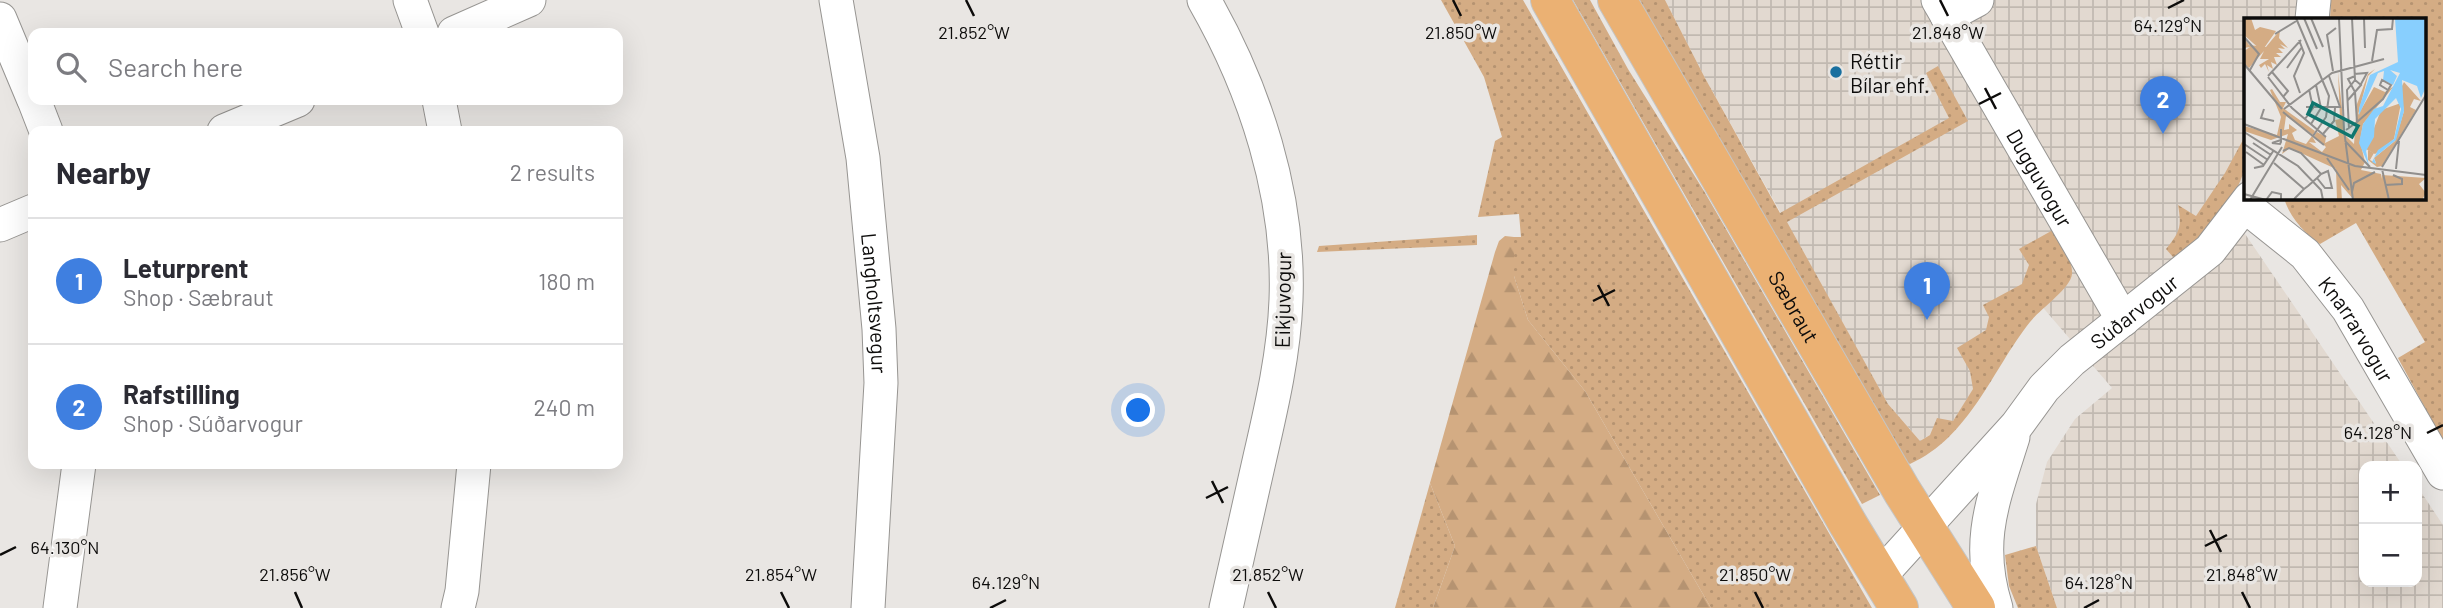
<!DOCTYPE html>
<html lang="en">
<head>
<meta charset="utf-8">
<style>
  body { margin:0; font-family:Barlow,sans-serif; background:#f7f7f7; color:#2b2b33 }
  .controls { position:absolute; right:21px; bottom:21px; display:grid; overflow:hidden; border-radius:14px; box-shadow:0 7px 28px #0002 }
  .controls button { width:63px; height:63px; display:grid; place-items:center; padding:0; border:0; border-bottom:2px solid #e1e1e2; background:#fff; color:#2b2b33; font:35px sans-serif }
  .you { position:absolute; left:1139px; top:411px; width:24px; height:24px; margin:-18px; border:5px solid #fff; border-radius:50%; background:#1a73e8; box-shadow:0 0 0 10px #1a73e833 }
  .badge { display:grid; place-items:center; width:46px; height:46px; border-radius:50%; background:#186f9f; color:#fff; font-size:23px; font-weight:700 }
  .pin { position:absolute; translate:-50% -58px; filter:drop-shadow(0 2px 4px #0008) }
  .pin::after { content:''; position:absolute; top:37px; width:24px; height:21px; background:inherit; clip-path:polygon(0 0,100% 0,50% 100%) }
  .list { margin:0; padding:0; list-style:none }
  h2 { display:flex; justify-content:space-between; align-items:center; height:91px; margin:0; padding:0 28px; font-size:30px }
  h2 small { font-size:23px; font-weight:400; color:#7c7c81 }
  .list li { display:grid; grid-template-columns:46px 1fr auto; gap:21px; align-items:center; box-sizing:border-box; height:126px; padding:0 28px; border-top:2px solid #e1e1e2 }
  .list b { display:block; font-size:26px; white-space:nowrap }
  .list p { margin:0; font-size:23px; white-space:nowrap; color:#7c7c81 }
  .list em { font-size:23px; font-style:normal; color:#7c7c81 }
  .icon { flex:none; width:38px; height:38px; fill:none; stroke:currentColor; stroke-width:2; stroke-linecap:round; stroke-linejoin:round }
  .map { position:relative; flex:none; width:2443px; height:608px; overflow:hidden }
  .search { position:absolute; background:#fff; box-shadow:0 7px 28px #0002; left:28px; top:28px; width:595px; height:77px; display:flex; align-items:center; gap:18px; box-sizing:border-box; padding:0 24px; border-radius:14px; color:#7c7c81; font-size:26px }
  .panel { position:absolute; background:#fff; box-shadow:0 7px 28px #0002; left:28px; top:126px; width:595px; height:343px; border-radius:14px }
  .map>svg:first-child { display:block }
  .industrial { fill:url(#industrial-grid) }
  .grass { fill:url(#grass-dots) }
  .forest { fill:url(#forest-firs) }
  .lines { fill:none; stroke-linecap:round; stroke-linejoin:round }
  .street-casing { stroke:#979592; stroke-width:35 }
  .highway-casing { stroke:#c5c5c4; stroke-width:40 }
  .street { stroke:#fff; stroke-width:33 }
  .highway { stroke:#ebb173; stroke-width:38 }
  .ticks { fill:none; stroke:#0d0c0b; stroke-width:2.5 }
  .poi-dot { fill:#186f9f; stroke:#e9e6e3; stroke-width:2.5 }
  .labels { text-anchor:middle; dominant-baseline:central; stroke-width:7; stroke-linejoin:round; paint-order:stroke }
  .poi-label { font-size:21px; fill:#0d0c0b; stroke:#e9e6e3; text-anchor:start }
  .street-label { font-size:21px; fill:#0d0c0b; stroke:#e9e6e3 }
  .inset-road { fill:none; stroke:#918f8d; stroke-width:2 }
  .view { fill:#0f766e; fill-opacity:0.15; stroke:#0f766e; stroke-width:3.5 }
  .inset-edge { fill:none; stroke:#0d0c0b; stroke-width:3.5 }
  .ticks-label { font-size:18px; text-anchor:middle; fill:#0d0c0b; stroke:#e9e6e3; stroke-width:7; stroke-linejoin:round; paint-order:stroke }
</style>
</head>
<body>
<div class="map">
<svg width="2443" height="608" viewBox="0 0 2443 608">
  <defs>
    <pattern id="industrial-grid" width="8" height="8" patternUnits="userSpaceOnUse" patternTransform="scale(1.75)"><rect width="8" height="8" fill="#e2d9d0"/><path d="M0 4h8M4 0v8" fill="none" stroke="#c1b9b1"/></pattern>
    <pattern id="grass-dots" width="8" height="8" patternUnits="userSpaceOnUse" patternTransform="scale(1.75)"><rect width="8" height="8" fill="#d4ac84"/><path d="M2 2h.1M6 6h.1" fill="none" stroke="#b59371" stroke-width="1.8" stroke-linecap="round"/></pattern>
    <pattern id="forest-firs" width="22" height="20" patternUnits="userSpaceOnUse" patternTransform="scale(1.75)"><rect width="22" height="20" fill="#d4ac84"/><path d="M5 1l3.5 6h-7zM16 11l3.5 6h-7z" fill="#b59371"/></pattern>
  </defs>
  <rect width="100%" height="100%" fill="#e9e6e3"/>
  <!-- industrial -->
  <path class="industrial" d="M1665,0H2316L2315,19H2245V198L2239,225L2403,466H2364V582H2417V486L2443,525V608H2057L2036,546V504L2047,462L2075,419L2112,388L2033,296L1953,421L1920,441L1888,404L1705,78Z"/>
  <!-- grass -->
  <g class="grass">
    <path d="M1441,0H1523L1872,608H1711L1585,391L1528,320L1514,276V237H1521L1519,214L1478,217L1495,141L1502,137L1484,77Z"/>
    <path d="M1573,0H1590L1628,69L1704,191L1880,495L1862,504Z"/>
    <path d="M1633,0H1665L1705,78L1780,213L1949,118L1926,73L1938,66L1968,121L1787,222L1888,404L1920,441L1930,435L1937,418L1953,421L1973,389L1970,371L1957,348L1986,330L1989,317L1983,305L2022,284L2029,265L2019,249L2053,230C2060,243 2073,259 2072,274C2071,288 2039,310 2030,322C1992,370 1970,437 1910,464L1902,459Z"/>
    <path d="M2331,0H2443V441L2398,358L2425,342L2356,223L2320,244C2304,233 2289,216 2284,198H2424V19H2330Z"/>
    <path d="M2244,138C2258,178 2208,239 2173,257L2166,249C2180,232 2182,227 2178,205L2196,216L2225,173Z"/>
    <path d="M1477,235V245L1317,252L1319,246Z"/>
    <path d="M1430,483L1455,546L1433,608H1395Z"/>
    <path d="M2036,546L2057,608H2018L2009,586L2005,555Z"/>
  </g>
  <!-- forest -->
  <path class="forest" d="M1505,236L1514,237V276L1528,320L1585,391L1711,608H1433L1455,546L1430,483L1495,252L1499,241Z"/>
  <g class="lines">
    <defs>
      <g id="street">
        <path d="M410,0L422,33"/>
        <path id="s1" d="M836,0L863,158L879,329L881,383L868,608"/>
        <path d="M1204,0C1255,89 1290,196 1286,300C1284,353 1272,405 1260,457C1249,508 1237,558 1226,608"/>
        <path id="s2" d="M1938,0L2123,320"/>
        <path d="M1947,16L1977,0"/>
        <path d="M0,19L33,98"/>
        <path d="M2312,19L2314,0"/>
        <path d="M454,33L529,0"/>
        <path d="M34,100L46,131"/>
        <path d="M439,100L445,131"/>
        <path d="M224,131L298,100"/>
        <path id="s3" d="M2245,206L2305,254L2348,309L2443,473"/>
        <path d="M0,225L33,211"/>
        <path id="s4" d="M1880,576L2017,425L2044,388L2072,360L2210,250L2250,198"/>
        <path d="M60,608L79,464"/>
        <path d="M458,608L462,591L474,464"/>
        <path d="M1996,608C1975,541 1993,501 2013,437"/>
      </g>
      <g id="highway">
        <path d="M1550,0L1848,524L1899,608"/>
        <path id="s5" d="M1617,0L1902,491L1976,608"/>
      </g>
    </defs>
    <!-- street casing -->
    <use href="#street" class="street-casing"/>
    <!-- highway casing -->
    <use href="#highway" class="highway-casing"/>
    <!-- street -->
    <use href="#street" class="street"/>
    <!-- highway -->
    <use href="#highway" class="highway"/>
  </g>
  <!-- ticks -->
  <path class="ticks" d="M966,0L974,16M1453,0L1461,16M1940,0L1948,16M2168,8L2184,0M1985,88L1996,109M1979,104L2001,93M1598,285L1609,306M1593,301L1615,290M2427,433L2443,425M1212,481L1223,503M1206,498L1228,487M2210,530L2221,552M2205,546L2227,535M0,555L16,547M295,592L302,608M781,592L789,608M1268,592L1276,608M1755,592L1763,608M2242,592L2250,608M990,608L1006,600M2084,608L2099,600"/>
  <!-- markers -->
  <circle class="poi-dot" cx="1836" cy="72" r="7"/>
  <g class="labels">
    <!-- poi labels -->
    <g class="poi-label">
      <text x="1850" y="60">Réttir<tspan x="1850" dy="24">Bílar ehf.</tspan></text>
    </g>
    <!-- street labels -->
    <g class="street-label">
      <text stroke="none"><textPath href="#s2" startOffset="205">Dugguvogur</textPath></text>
      <text transform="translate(1282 300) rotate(-89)">Eikjuvogur</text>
      <text stroke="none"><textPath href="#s1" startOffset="306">Langholtsvegur</textPath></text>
      <text stroke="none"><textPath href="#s5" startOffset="354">Sæbraut</textPath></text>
      <text stroke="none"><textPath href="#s4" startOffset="368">Súðarvogur</textPath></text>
      <text stroke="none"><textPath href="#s3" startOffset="168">Knarrarvogur</textPath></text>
    </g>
  </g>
  <!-- overview -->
  <g transform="translate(2244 18)">
    <rect width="182" height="182" fill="#e9e6e3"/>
    <path d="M36,12L35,20L44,30L36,26L41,31L34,30L39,35H32L37,39H30L33,47L27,44L29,51L23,47L25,54L21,46L17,50L15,47L25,41H16L20,33L5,50L0,46V33L6,29L0,30V19L5,27L22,29ZM131,51L124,58L114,97L130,69L141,74L150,68L119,106L116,123L121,144L117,152L137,156L138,161V157L182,160L175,166L182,175L178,182H110L97,167L98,182H93L92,151L46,130L38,136L44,116L27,122L0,113V108L33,117L37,99L26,72L28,71L36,84H42L39,90L71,113L69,117L42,98L40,112L45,111V106L53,112L48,115L51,122L62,126L68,118L72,125L65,124L78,134L82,129L70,118L73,114L82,119L81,125L95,118L91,102L96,101L94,54L101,117L110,126L113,86L124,56ZM160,64L177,83L170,81L166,89L172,92L138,148L133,149L124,142V132L130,135L126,142L132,145L130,140L151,123L160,93L156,72Z" fill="#d4ac84"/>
    <path d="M136,158L137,182H113L122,164Z" fill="#d4ac84"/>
    <path d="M0,0H7L11,12L16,9L32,13L18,33L0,17ZM157,85L150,121L131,136L122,131L137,92Z" fill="#d4ac84"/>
    <path d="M151,0H182V69L177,80L173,68L158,62L160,93L152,122L130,140L132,146L128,144L134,132L150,121L157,91L152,80L131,101L130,119L122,133L125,148L115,125L119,106L130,91L139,88L156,55L146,52L153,58L149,67L139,62L140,53L134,55L115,97V90L126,57L154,44Z" fill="#88cffe"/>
    <path class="inset-road" d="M52,0L85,78L82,99L69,118M60,0L73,31M67,0L79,29M95,0L100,112L109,182M120,0L121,30M31,16L54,2M0,19L15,36L6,52M55,22L60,35L50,58L56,75M128,43L133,12L148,11L149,0M0,46L38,91M43,50L58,29M89,53L83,17L92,10M28,54L44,73L39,79M110,56L123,55L117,66M24,58L57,22M24,59L48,90L82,119M104,82L117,67L111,62M62,89H96L85,58M20,91L17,100L30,103M40,91L88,55L140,41M39,94L80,127M61,101L69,90L65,71M113,104L139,81L144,72L147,67L138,62L136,67L144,72M0,106L111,148L182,157M67,106L77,90L72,67M105,111L103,72L111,62L108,0M102,112L113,104L111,74L104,61L111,58M0,114L54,148L77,172L79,182M79,116L90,103L91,90M37,122L28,125L36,126L37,124V111M101,123L126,149M9,125L27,137M0,126L24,142M39,133L45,130L57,135L77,156M2,134L20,147M83,140L105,172M30,145L60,171M138,149L182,77M10,150L19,148L30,132M138,151L145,182M152,151L155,123M141,167L158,166V161L149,157M108,174L110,165L131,154M0,176L22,182M6,182L38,129M22,182L28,174L37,176V182M50,182L51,180L60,171L64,168L73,160L77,156L84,153L88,170H81L73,160"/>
    <path class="view" d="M69,85L114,108L108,119L64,96Z"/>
    <rect width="182" height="182" class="inset-edge"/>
  </g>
  <g class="ticks-label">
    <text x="2168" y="32">64.129°N</text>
    <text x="974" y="39">21.852°W</text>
    <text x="1461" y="39">21.850°W</text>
    <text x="1948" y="39">21.848°W</text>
    <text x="2378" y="439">64.128°N</text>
    <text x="65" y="554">64.130°N</text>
    <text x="295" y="581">21.856°W</text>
    <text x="781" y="581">21.854°W</text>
    <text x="1268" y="581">21.852°W</text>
    <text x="1755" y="581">21.850°W</text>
    <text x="2242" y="581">21.848°W</text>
    <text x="1006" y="589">64.129°N</text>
    <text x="2099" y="589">64.128°N</text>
  </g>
</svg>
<div class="controls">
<button>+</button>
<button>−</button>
</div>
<div class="you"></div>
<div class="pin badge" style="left:1927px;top:320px;background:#3f7fe0">1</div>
<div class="pin badge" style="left:2163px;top:134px;background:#3f7fe0">2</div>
<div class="search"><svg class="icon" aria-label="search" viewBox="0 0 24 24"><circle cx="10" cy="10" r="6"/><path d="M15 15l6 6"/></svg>Search here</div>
<section class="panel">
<h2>Nearby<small>2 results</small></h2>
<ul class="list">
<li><span class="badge" style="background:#3f7fe0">1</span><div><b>Leturprent</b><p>Shop · Sæbraut</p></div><em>180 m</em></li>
<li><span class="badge" style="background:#3f7fe0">2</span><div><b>Rafstilling</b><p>Shop · Súðarvogur</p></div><em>240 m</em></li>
</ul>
</section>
</div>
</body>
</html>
